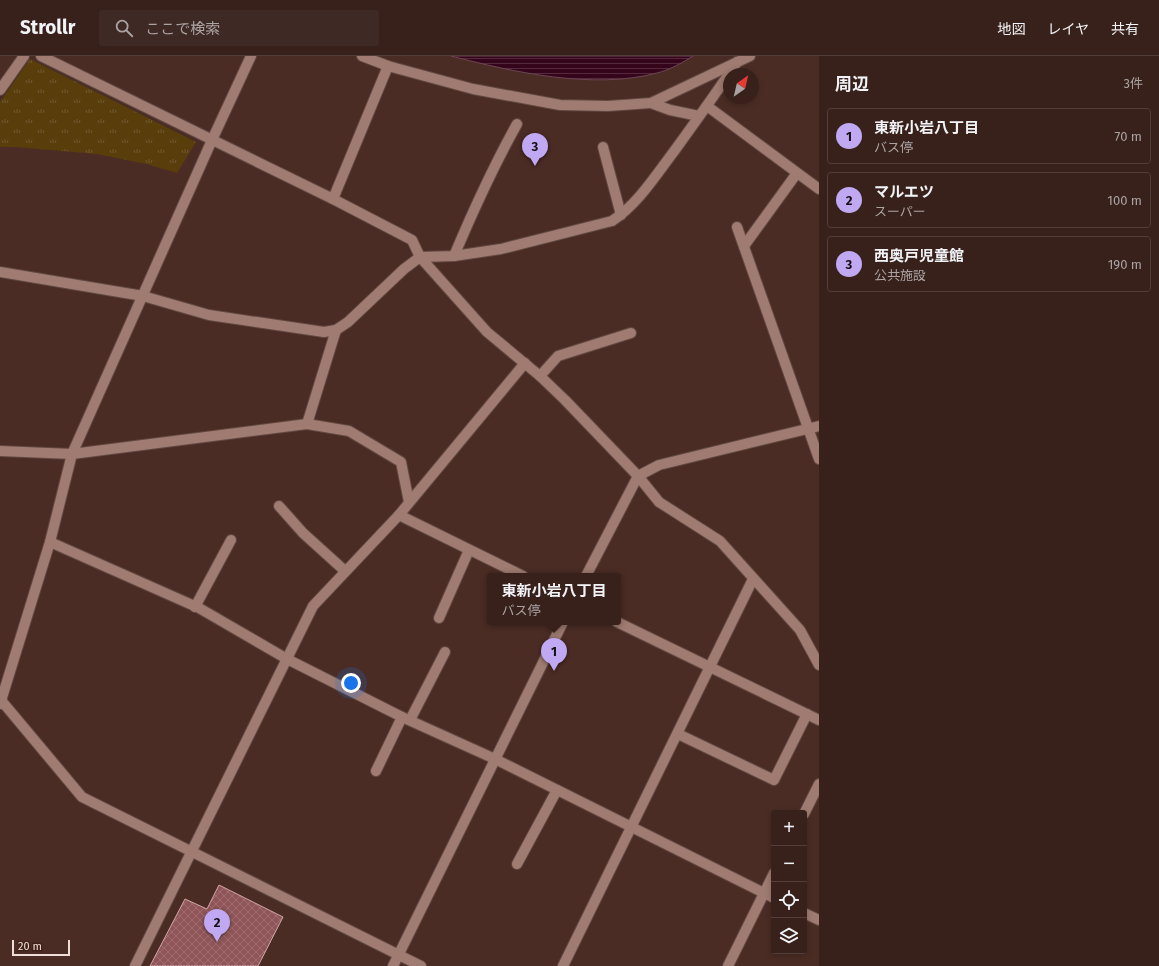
<!DOCTYPE html>
<html lang="ja">
<head>
<meta charset="utf-8">
<style>
  body { margin:0; font-family:"Fira Sans","Noto Sans JP",sans-serif; background:#3f2924; color:#f1f3f6 }
  .controls { position:absolute; right:12px; bottom:12px; display:grid; overflow:hidden; border-radius:4px; box-shadow:0 2px 6px #0003 }
  .controls button { width:36px; height:36px; display:grid; place-items:center; padding:0; border:0; border-bottom:1px solid #523e3a; background:#38211b; color:#f1f3f6; font:20px sans-serif }
  .compass { position:absolute; left:723px; top:12px; width:36px; height:36px; border-radius:50%; background:#38211b; box-shadow:0 2px 6px #0003; rotate:34deg }
  .scale { position:absolute; left:12px; bottom:10px; width:58px; box-sizing:border-box; padding-left:4px; border:2px solid #f0dcd6; border-top:0; font-size:11px; line-height:14px; white-space:nowrap; color:#f0dcd6; -webkit-text-stroke:3px #3f221a; paint-order:stroke }
  .you { position:absolute; left:351px; top:627px; width:14px; height:14px; margin:-10px; border:3px solid #fff; border-radius:50%; background:#1a73e8; box-shadow:0 0 0 6px #1a73e833 }
  .badge { display:grid; place-items:center; width:26px; height:26px; border-radius:50%; background:#c0a8f3; color:#111; font-size:13px; font-weight:700 }
  .pin { position:absolute; translate:-50% -33px; filter:drop-shadow(0 1px 2px #0008) }
  .pin::after { content:''; position:absolute; top:21px; width:14px; height:12px; background:inherit; clip-path:polygon(0 0,100% 0,50% 100%) }
  .popup { position:absolute; left:487px; top:517px; width:134px; height:52px; box-sizing:border-box; display:grid; place-content:center; border-radius:4px; background:#38211b; filter:drop-shadow(0 1px 3px #0005); font-size:13px; white-space:nowrap; color:#aba3a3 }
  .popup b { font-size:15px; color:#f1f3f6 }
  .popup::after { content:''; position:absolute; left:50%; top:100%; margin-left:-8px; border:8px solid transparent; border-top-color:#38211b }
  .list { margin:0; padding:0; list-style:none }
  h2 { display:flex; justify-content:space-between; align-items:center; height:52px; margin:0; padding:0 16px; font-size:17px }
  h2 small { font-size:13px; font-weight:400; color:#aba3a3 }
  .list li { display:grid; grid-template-columns:26px 1fr auto; gap:12px; align-items:center; box-sizing:border-box; height:56px; margin:0 8px 8px; padding:0 8px; border:1px solid #523e3a; border-radius:4px }
  .list b { display:block; font-size:15px; white-space:nowrap }
  .list p { margin:0; font-size:13px; white-space:nowrap; color:#aba3a3 }
  .list em { font-size:13px; font-style:normal; color:#aba3a3 }
  .icon { flex:none; width:22px; height:22px; fill:none; stroke:currentColor; stroke-width:2; stroke-linecap:round; stroke-linejoin:round }
  .map { position:relative; flex:none; width:819px; height:910px; overflow:hidden }
  header { display:flex; align-items:center; gap:24px; box-sizing:border-box; height:56px; padding:0 20px; background:#38211b; border-bottom:1px solid #523e3a }
  header strong { font-size:19px }
  nav { display:flex; gap:22px; margin-inline-start:auto; font-size:14px }
  .search { width:280px; height:36px; background:#3f2924; display:flex; align-items:center; gap:10px; box-sizing:border-box; padding:0 14px; border-radius:4px; color:#aba3a3; font-size:15px }
  main { display:flex }
  aside { flex:1; background:#38211b }
  .map>svg:first-child { display:block }
  .park { fill:url(#park-tufts) }
  .water { fill:url(#water-rules); stroke:#6d4653 }
  .building { fill:url(#building-cross-hatch); stroke:#cfa7a8 }
  .lines { fill:none; stroke-linecap:round; stroke-linejoin:round }
  .lane-casing { stroke:#614841; stroke-width:12 }
  .street-casing { stroke:#614841; stroke-width:12 }
  .secondary-casing { stroke:#614841; stroke-width:12 }
  .lane { stroke:#9f7b71; stroke-width:10 }
  .street { stroke:#9f7b71; stroke-width:10 }
  .secondary { stroke:#9f7b71; stroke-width:10 }
</style>
</head>
<body>
<header>
<strong>Strollr</strong>
<div class="search"><svg class="icon" aria-label="search" viewBox="0 0 24 24"><circle cx="10" cy="10" r="6"/><path d="M15 15l6 6"/></svg>ここで検索</div>
<nav><a>地図</a><a>レイヤ</a><a>共有</a></nav>
</header>
<main>
<div class="map">
<svg width="819" height="910" viewBox="0 0 819 910">
  <defs>
    <pattern id="park-tufts" width="24" height="20" patternUnits="userSpaceOnUse"><rect width="24" height="20" fill="#593d0b"/><path d="M3 7l-1-3M5 7V3M7 7l1-3M15 17l-1-3M17 17v-4M19 17l1-3" fill="none" stroke="#71582e"/></pattern>
    <pattern id="water-rules" width="6" height="5" patternUnits="userSpaceOnUse"><rect width="6" height="5" fill="#35051b"/><path d="M0 2.5h6" fill="none" stroke="#53293b"/></pattern>
    <pattern id="building-cross-hatch" width="8" height="8" patternUnits="userSpaceOnUse"><rect width="8" height="8" fill="#905558"/><path d="M0 0l8 8M0 8l8-8" fill="none" stroke="#a06d6f"/></pattern>
  </defs>
  <rect width="100%" height="100%" fill="#4a2c24"/>
  <!-- park -->
  <path class="park" d="M30,3L196,86L177,117L146,108L97,98L15,91H0V46Z"/>
  <!-- water -->
  <path class="water" d="M451,0H693C682,7 669,14 657,17C593,34 513,16 451,0Z"/>
  <!-- building -->
  <path class="building" d="M219,829L283,861L258,910H150L185,843L207,853Z"/>
  <g class="lines">
    <defs>
      <g id="lane">
        <path d="M603,91L621,159"/>
        <path d="M454,200C473,155 493,111 517,68"/>
        <path d="M540,320L558,300L631,277"/>
        <path d="M279,450L303,477L345,515"/>
        <path d="M195,551L231,484"/>
        <path d="M439,562L469,494"/>
        <path d="M410,664L445,596"/>
        <path d="M678,678L774,724L807,658"/>
        <path d="M376,715L402,661"/>
        <path d="M517,808L557,734"/>
      </g>
      <g id="street">
        <path d="M41,0L333,143L412,184L420,201L454,200L501,193L612,165C638,148 656,119 675,94C696,65 717,36 737,6"/>
        <path d="M362,0L388,10L473,33L560,49L608,50L651,47L750,0"/>
        <path d="M0,34L24,0"/>
        <path d="M651,47L670,54L699,60"/>
        <path d="M707,50L819,133"/>
        <path d="M333,143L388,10"/>
        <path d="M744,190L797,117"/>
        <path d="M336,274L307,368L349,375L401,406L409,446"/>
        <path d="M0,395L72,398L307,368"/>
        <path d="M638,420L659,446L720,485L800,574L819,609"/>
        <path d="M399,459L523,520"/>
        <path d="M50,486L199,552L287,603L402,661L495,703L774,842"/>
        <path d="M617,566L819,664"/>
        <path d="M0,643L82,741L421,910"/>
        <path d="M0,648L50,486L72,398L212,84L251,0"/>
        <path d="M804,758L819,728"/>
        <path d="M804,857L819,864"/>
        <path d="M135,910L313,550L399,459L525,307"/>
        <path d="M563,910L753,523"/>
        <path d="M728,910L774,817"/>
      </g>
      <g id="secondary">
        <path d="M737,171L819,403"/>
        <path d="M0,216L143,240L209,259L324,276L336,274L348,266L404,213L420,201L487,276L540,320L565,344L638,420"/>
        <path d="M586,520L638,420L659,409L819,370"/>
        <path d="M393,910L563,566"/>
      </g>
    </defs>
    <!-- lane casing -->
    <use href="#lane" class="lane-casing"/>
    <!-- street casing -->
    <use href="#street" class="street-casing"/>
    <!-- secondary casing -->
    <use href="#secondary" class="secondary-casing"/>
    <!-- lane -->
    <use href="#lane" class="lane"/>
    <!-- street -->
    <use href="#street" class="street"/>
    <!-- secondary -->
    <use href="#secondary" class="secondary"/>
  </g>
</svg>
<div class="controls">
<button>+</button>
<button>−</button>
<button><svg class="icon" aria-label="locate" viewBox="0 0 24 24"><circle cx="12" cy="12" r="6"/><path d="M12 2v4M12 18v4M2 12h4M18 12h4"/></svg></button>
<button><svg class="icon" aria-label="layers" viewBox="0 0 24 24"><path d="M12 4l9 5-9 5-9-5zM3 14l9 5 9-5"/></svg></button>
</div>
<svg class="compass" viewBox="-18 -18 36 36"><path d="M0-13l5 13h-10z" fill="#e53935"/><path d="M0 13l5-13h-10z" fill="#aba3a3"/></svg>
<div class="scale">20 m</div>
<div class="you"></div>
<div class="pin badge" style="left:554px;top:615px">1</div>
<div class="popup"><b>東新小岩八丁目</b>バス停</div>
<div class="pin badge" style="left:217px;top:886px">2</div>
<div class="pin badge" style="left:535px;top:110px">3</div>
</div>
<aside>
<h2>周辺<small>3件</small></h2>
<ul class="list">
<li><span class="badge">1</span><div><b>東新小岩八丁目</b><p>バス停</p></div><em>70 m</em></li>
<li><span class="badge">2</span><div><b>マルエツ</b><p>スーパー</p></div><em>100 m</em></li>
<li><span class="badge">3</span><div><b>西奥戸児童館</b><p>公共施設</p></div><em>190 m</em></li>
</ul>
</aside>
</main>
</body>
</html>
